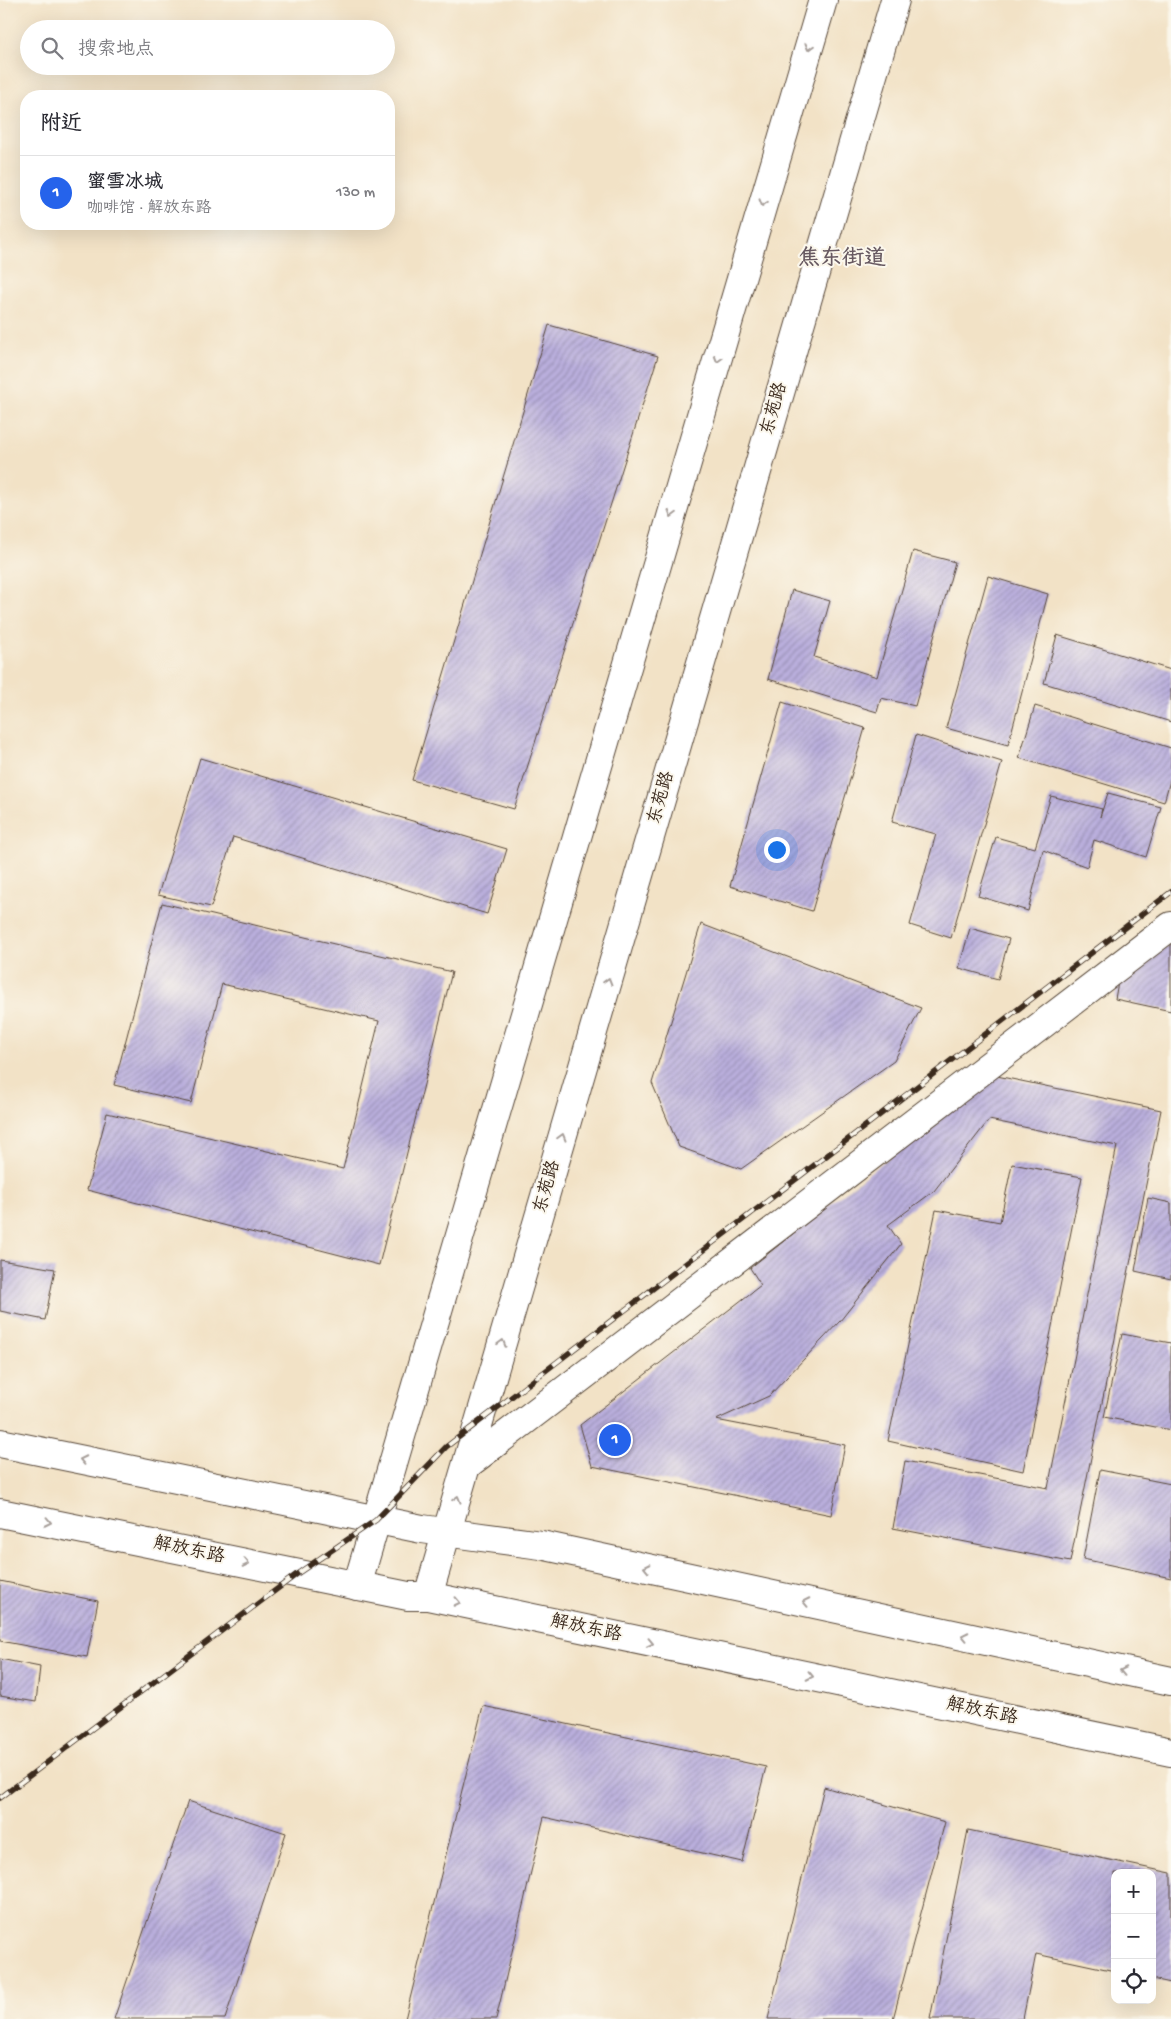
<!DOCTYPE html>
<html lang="zh">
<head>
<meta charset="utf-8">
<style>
  body { margin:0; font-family:"Gochi Hand","LXGW WenKai TC",sans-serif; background:#f2f2f3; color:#2b2b33 }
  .controls { position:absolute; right:15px; bottom:15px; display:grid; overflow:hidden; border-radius:10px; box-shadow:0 5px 20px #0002 }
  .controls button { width:45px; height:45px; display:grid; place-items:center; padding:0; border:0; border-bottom:1px solid #e1e1e2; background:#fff; color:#2b2b33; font:25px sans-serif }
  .you { position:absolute; left:776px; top:849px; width:18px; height:18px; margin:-12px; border:4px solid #fff; border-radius:50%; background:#1a73e8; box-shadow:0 0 0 8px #1a73e833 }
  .badge { display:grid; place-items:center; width:32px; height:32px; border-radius:50%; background:#2563eb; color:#fff; font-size:16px; font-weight:700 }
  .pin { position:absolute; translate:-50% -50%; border:2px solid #fff; box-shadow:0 1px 5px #0006 }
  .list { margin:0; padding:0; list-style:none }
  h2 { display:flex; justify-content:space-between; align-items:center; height:65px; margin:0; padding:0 20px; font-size:21px }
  h2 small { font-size:16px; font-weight:400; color:#7c7c81 }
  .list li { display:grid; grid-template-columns:32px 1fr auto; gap:15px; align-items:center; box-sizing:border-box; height:75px; padding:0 20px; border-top:1px solid #e1e1e2 }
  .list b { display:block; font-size:19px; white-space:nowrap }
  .list p { margin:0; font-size:16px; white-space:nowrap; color:#7c7c81 }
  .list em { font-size:16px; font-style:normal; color:#7c7c81 }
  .icon { flex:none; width:28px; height:28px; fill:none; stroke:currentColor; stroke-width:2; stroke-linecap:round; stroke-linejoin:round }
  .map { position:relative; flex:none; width:1171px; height:2019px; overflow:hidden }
  .search { position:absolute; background:#fff; box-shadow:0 5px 20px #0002; left:20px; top:20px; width:375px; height:55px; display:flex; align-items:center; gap:12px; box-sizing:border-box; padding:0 18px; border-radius:28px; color:#7c7c81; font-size:19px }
  .panel { position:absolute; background:#fff; box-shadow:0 5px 20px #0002; left:20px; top:90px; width:375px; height:140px; border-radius:20px }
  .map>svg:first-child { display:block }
  .building { fill:url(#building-hatch) }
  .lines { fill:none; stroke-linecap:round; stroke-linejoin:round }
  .minor-casing { stroke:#564637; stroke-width:30 }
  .major-casing { stroke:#564637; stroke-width:30 }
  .minor { stroke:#fff; stroke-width:28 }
  .major { stroke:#fff; stroke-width:28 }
  .rail-casing { stroke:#3b2a1e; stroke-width:5.5 }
  .rail { stroke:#fbf7ec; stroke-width:4; stroke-dasharray:11; stroke-linecap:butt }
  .oneway { stroke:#a79f9a }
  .labels { text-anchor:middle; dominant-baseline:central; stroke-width:4; stroke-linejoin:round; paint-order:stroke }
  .street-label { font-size:18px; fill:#3b2a1e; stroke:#fbf7ec }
  .district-label { font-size:22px; font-weight:bold; fill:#675961; stroke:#fbf7ec }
</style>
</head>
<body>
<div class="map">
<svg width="1171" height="2019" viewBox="0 0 1171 2019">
  <defs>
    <pattern id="building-hatch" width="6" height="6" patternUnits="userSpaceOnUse" patternTransform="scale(1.25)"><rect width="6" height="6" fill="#baafdd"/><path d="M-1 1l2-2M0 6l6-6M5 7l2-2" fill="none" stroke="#988fb3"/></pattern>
  </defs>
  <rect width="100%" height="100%" fill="#fbf7ec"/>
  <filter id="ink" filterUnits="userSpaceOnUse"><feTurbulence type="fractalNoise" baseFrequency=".02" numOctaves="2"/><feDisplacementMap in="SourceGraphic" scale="10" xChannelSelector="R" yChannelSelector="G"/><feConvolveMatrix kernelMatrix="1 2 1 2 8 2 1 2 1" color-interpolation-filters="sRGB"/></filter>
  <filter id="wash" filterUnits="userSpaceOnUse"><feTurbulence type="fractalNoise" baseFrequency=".0096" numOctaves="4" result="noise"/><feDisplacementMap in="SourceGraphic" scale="20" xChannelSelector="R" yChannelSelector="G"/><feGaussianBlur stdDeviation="1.12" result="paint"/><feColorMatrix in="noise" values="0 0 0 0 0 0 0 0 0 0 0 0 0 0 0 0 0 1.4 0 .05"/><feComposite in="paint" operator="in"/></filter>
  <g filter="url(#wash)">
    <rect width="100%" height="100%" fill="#f2e2c6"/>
    <g id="blocks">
      <!-- building -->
      <g class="building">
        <path d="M549,325L658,356L514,809L412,780Z"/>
        <path d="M913,551L955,562L915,706L881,698L877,712L768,679L792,590L830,601L814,657L877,677Z"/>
        <path d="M988,576L1048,594L1008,745L946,728Z"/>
        <path d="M1057,635L1171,670V722L1044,683Z"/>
        <path d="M782,702L865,728L812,911L730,886Z"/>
        <path d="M1035,706L1171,748V777L1164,802L1019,758Z"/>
        <path d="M916,735L1002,762L951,938L910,925L936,834L892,822Z"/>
        <path d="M200,758L507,849L487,914L233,837L211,907L158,895Z"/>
        <path d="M1108,793L1161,807L1146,857L1094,840L1087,867L1043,850L1028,911L978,896L996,837L1035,848L1051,796L1102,809L1100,817Z"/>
        <path d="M162,903L452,972L379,1265L87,1190L107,1113L343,1169L379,1021L222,984L191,1103L114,1085Z"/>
        <path d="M701,924L921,1008L894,1061L741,1169L679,1147L652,1083Z"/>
        <path d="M970,928L1009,939L998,979L959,968Z"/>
        <path d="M1171,943V1011L1115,999L1118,982Z"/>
        <path d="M992,1075L1161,1110L1070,1562L893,1528L905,1461L1048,1488L1117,1146L989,1120L934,1191L888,1225L901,1244L840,1321L769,1396L716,1420L845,1445L831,1515L592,1466L580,1425L761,1285L750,1268Z"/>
        <path d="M1012,1164L1082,1177L1023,1471L888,1441L936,1210L1000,1222Z"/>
        <path d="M1148,1198L1171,1203V1279L1135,1271Z"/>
        <path d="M0,1260L55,1269L45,1320L0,1311Z"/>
        <path d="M1122,1334L1171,1343V1430L1104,1417Z"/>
        <path d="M1100,1470L1171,1484V1578L1083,1559Z"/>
        <path d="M0,1581L98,1601L87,1657L0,1641Z"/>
        <path d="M0,1659L40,1667L36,1702L0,1696Z"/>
        <path d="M483,1706L766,1767L742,1862L544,1817L496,2019H405Z"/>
        <path d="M824,1787L945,1822L893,2019H768Z"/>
        <path d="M188,1801L286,1833L225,2019H114Z"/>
        <path d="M968,1830L1171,1873V1983L1152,1979V1873H1115V1971L1036,1954L1023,2019H930Z"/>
      </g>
    </g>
  </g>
  <g filter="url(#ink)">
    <use href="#blocks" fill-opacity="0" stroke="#564637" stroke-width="1"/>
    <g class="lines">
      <defs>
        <path id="minor" d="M467,1465L1171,926"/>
        <g id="major">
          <path d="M0,1443L422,1529L541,1545L1171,1681"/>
          <path d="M0,1513L408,1596H428L1171,1752"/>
          <path d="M357,1586L823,0"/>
          <path d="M428,1596L895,0"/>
        </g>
      </defs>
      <!-- minor casing -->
      <use href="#minor" class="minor-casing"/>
      <!-- major casing -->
      <use href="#major" class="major-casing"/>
      <!-- minor -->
      <use href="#minor" class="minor"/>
      <!-- major -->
      <use href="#major" class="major"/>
      <defs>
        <path id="rail" d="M0,1798L297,1574L376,1520L446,1447L1171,892"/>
      </defs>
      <!-- rail casing -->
      <use href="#rail" class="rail-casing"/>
      <!-- rail -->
      <use href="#rail" class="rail"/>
    </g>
    <!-- one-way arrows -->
    <defs><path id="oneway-chevron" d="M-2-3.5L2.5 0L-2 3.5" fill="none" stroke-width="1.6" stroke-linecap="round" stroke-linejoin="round" transform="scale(1.25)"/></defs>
    <g class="oneway">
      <use href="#oneway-chevron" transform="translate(809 47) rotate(106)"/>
      <use href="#oneway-chevron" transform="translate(763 203) rotate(106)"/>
      <use href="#oneway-chevron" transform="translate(718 359) rotate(106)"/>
      <use href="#oneway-chevron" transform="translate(672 514) rotate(106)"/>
      <use href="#oneway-chevron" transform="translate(608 981) rotate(-74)"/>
      <use href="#oneway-chevron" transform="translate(562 1137) rotate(-74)"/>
      <use href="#oneway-chevron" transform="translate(502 1343) rotate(-74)"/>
      <use href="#oneway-chevron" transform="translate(83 1460) rotate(-168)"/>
      <use href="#oneway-chevron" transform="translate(457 1499) rotate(-74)"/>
      <use href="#oneway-chevron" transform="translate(48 1522) rotate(12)"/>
      <use href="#oneway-chevron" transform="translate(246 1563) rotate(12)"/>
      <use href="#oneway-chevron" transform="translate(647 1568) rotate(-168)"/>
      <use href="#oneway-chevron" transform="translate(457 1602) rotate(12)"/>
      <use href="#oneway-chevron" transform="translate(806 1602) rotate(-168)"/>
      <use href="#oneway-chevron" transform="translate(965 1636) rotate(-168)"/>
      <use href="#oneway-chevron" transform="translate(650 1643) rotate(12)"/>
      <use href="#oneway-chevron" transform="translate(1123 1671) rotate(-168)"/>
      <use href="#oneway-chevron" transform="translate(810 1676) rotate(12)"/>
    </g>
  </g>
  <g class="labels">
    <!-- street labels -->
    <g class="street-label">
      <text transform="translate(775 409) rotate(-74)">东苑路</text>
      <text transform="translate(662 798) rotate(-74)">东苑路</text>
      <text transform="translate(548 1187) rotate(-74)">东苑路</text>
      <text transform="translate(189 1551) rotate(12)">解放东路</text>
      <text transform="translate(586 1629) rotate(12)">解放东路</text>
      <text transform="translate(982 1712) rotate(12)">解放东路</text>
    </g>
    <!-- district labels -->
    <g class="district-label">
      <text x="842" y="260">焦东街道</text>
    </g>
  </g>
</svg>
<div class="controls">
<button>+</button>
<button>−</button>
<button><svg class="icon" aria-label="locate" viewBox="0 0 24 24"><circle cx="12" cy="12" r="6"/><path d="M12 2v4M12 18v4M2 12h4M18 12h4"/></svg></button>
</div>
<div class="you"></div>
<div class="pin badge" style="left:615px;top:1440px">1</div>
<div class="search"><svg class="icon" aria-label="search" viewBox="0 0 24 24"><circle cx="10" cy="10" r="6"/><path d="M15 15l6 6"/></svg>搜索地点</div>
<section class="panel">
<h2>附近<small></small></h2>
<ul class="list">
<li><span class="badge">1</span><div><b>蜜雪冰城</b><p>咖啡馆 · 解放东路</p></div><em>130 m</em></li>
</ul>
</section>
</div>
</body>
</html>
